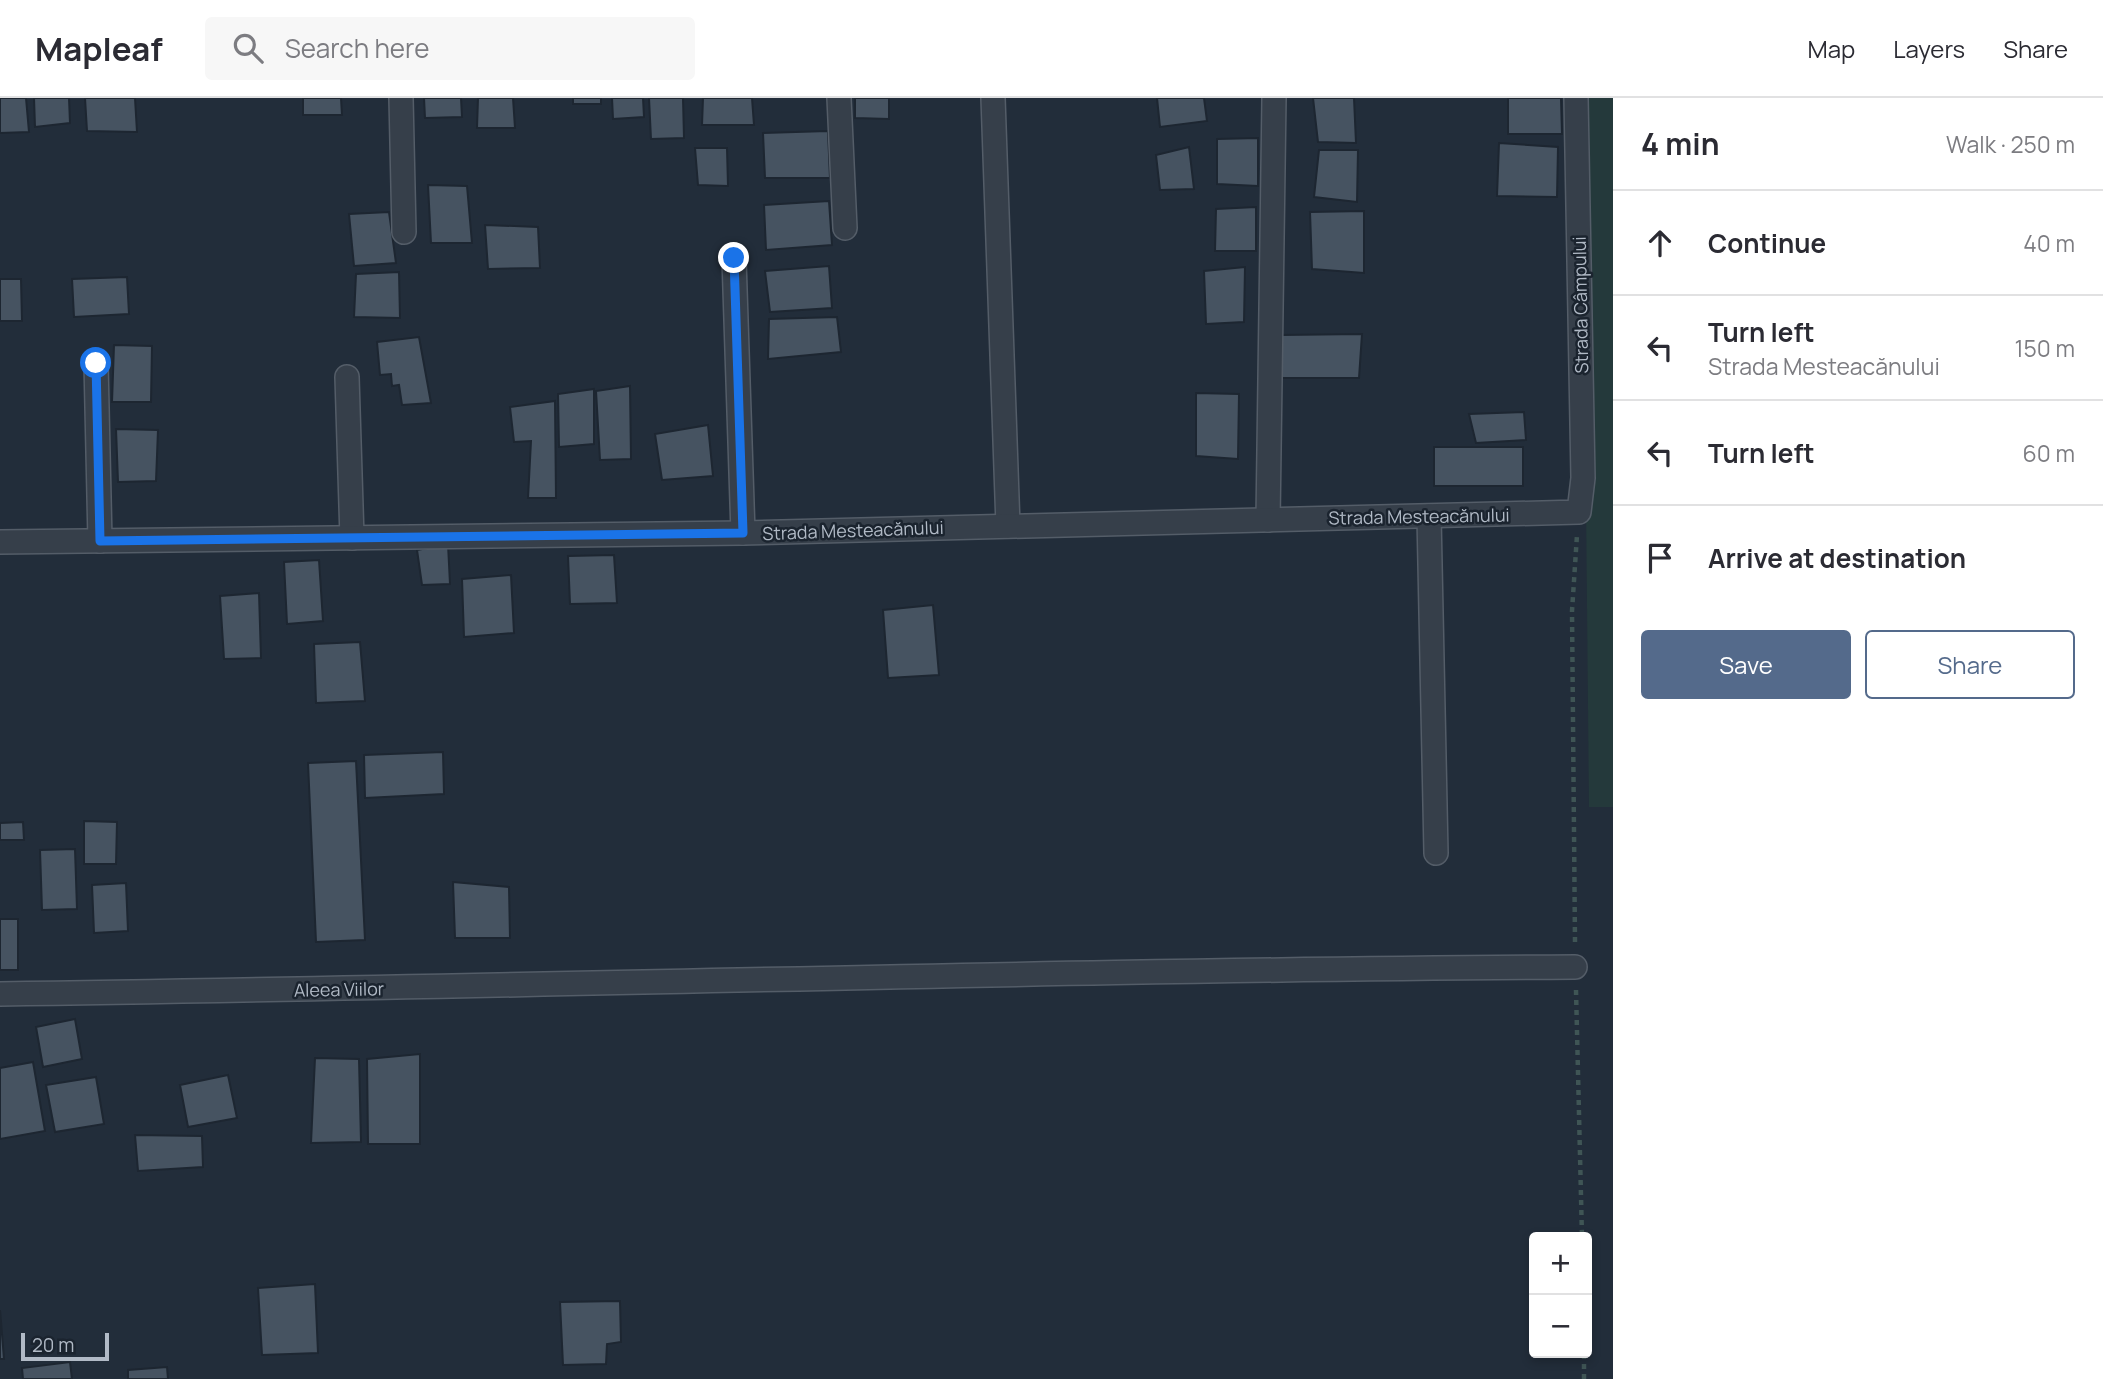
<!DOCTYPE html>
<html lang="en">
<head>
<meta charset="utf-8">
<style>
  body { margin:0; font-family:Manrope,sans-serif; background:#f7f7f7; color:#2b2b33 }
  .controls { position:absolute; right:21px; bottom:21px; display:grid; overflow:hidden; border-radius:7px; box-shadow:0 4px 10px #0003 }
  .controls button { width:63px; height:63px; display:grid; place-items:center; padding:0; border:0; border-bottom:2px solid #e1e1e2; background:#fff; color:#2b2b33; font:35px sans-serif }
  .scale { position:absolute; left:21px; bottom:18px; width:88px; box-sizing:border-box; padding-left:7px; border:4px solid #b1bac6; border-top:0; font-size:19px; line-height:24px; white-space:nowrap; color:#b1bac6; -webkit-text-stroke:5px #1b242f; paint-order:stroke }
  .stop { position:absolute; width:21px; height:21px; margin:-16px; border:5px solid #1a73e8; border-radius:50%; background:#fff }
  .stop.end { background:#1a73e8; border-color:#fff; box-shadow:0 2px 7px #0008 }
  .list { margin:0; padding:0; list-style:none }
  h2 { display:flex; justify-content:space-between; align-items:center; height:91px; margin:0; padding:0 28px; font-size:30px }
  h2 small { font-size:23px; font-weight:400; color:#7c7c81 }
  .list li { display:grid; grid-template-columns:46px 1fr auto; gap:21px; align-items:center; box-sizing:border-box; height:105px; padding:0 28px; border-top:2px solid #e1e1e2 }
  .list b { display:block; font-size:26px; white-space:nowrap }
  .list p { margin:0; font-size:23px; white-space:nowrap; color:#7c7c81 }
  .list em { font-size:23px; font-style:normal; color:#7c7c81 }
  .actions { display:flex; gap:14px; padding:21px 28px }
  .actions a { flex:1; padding:16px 0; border:2px solid #546a8b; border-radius:7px; text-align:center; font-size:24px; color:#546a8b }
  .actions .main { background:#546a8b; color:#fff }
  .icon { flex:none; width:38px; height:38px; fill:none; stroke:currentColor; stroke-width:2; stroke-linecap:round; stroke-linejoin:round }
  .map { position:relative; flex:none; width:1613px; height:1281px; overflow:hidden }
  header { display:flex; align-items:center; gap:42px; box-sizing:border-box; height:98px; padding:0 35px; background:#fff; border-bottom:2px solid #e1e1e2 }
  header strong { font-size:33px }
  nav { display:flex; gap:38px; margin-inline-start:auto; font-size:24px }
  .search { width:490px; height:63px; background:#f7f7f7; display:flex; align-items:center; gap:18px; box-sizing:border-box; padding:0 24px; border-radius:7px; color:#7c7c81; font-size:26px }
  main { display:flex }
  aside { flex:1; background:#fff }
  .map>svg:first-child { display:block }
  .green { fill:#24393b }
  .building { fill:#465361; stroke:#1d2631; stroke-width:2 }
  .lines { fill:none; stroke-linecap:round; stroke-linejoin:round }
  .minor-casing { stroke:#545d68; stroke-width:26 }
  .path { stroke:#3f5555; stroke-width:4.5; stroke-dasharray:5 5; stroke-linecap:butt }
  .minor { stroke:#363f4a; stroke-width:23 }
  .route { stroke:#1a73e8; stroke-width:9 }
  .labels { text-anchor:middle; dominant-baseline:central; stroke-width:5; stroke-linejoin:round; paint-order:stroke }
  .street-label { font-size:18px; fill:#b1bac6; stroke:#1b242f }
</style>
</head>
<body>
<header>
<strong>Mapleaf</strong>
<div class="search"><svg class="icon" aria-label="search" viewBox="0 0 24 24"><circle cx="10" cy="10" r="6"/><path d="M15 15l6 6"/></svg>Search here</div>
<nav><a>Map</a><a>Layers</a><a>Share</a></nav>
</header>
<main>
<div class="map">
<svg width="1613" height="1281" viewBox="0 0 1613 1281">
  <rect width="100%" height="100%" fill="#222d3a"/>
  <!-- green -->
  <path class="green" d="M1582,0H1613V709H1589Z"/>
  <!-- building -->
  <g class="building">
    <path d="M0,0H26L29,34L0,35Z"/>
    <path d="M34,0H69L70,25L35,29Z"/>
    <path d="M85,0H135L137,34L87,33Z"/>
    <path d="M303,0H341L342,17H303Z"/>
    <path d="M424,0H461L462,19L425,20Z"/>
    <path d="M478,0H513L515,30H477Z"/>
    <rect x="573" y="0" width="28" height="6"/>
    <path d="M612,0H643L644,19L613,21Z"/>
    <path d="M649,0H683L684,40L651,41Z"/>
    <path d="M703,0H752L754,27H702Z"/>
    <path d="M855,0H889V21L855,20Z"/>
    <path d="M1157,0H1204L1207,23L1160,29Z"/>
    <path d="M1313,0H1354L1356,45L1318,44Z"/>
    <path d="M1508,0H1561L1562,36H1508Z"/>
    <path d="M828,33L830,80H765L763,35Z"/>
    <path d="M1258,40V88L1217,86V41Z"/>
    <path d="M1499,45L1558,49L1557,99L1497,98Z"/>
    <path d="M1189,49L1194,91L1160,92L1156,57Z"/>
    <path d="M695,50H727L728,88L698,87Z"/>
    <path d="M1319,52H1358L1357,104L1314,99Z"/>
    <path d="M428,87L467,88L472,145H431Z"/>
    <path d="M829,103L832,147L766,152L764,107Z"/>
    <path d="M1256,109V153H1215L1216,111Z"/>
    <path d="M1364,113V175L1312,171L1310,114Z"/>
    <path d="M389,114L396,165L354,168L349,116Z"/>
    <path d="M485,127L538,129L540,170L488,171Z"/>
    <path d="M829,168L832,210L770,214L765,173Z"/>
    <path d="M1245,169L1244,224L1206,226L1204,173Z"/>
    <path d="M399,174L400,220L354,219L356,176Z"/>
    <path d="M127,179L129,216L74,219L72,181Z"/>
    <path d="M0,181H21L22,223H0Z"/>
    <path d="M837,219L841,254L768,261L769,221Z"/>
    <path d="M1362,236L1359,280H1279L1281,237Z"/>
    <path d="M419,239L431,305L402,307L399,287L392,288L391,276L380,277L377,244Z"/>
    <path d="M114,247L152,248L151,304H112Z"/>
    <path d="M630,288L631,361L600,362L596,293Z"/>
    <path d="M594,291V346L559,349L558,296Z"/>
    <path d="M1196,295L1239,296L1238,361L1196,358Z"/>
    <path d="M555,303L556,400H528L531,343L514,344L510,309Z"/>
    <path d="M1524,314L1526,342L1476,345L1469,316Z"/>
    <path d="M708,327L713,378L662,382L655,336Z"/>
    <path d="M116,331L158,332L156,383L118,384Z"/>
    <rect x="1434" y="349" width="89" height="39"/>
    <path d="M448,446L450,486L422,487L417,452Z"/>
    <path d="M614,457L617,505L570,506L568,458Z"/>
    <path d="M319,462L323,523L287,526L284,464Z"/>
    <path d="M511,477L514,535L464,539L462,481Z"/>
    <path d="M259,495L261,560L224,561L220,498Z"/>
    <path d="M933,507L939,577L888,580L883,512Z"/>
    <path d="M360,544L365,603L316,605L314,546Z"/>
    <path d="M443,654L444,696L365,700L364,657Z"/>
    <path d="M356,663L365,842L316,844L308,665Z"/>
    <path d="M84,723L117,724L116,766H84Z"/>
    <path d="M23,724L24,742H0V725Z"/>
    <path d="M75,751L77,811L42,812L40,752Z"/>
    <path d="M453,784L509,789L510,840H455Z"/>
    <path d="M126,785L128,833L94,835L92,787Z"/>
    <rect x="0" y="821" width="18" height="51"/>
    <path d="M75,921L82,961L43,969L36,929Z"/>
    <path d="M420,956V1046H368L367,961Z"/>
    <path d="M315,960L359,961L361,1044L311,1045Z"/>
    <path d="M33,964L45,1033L0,1041V970Z"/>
    <path d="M228,977L237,1020L188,1029L180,987Z"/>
    <path d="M96,979L104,1026L55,1034L46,987Z"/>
    <path d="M135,1037L202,1038L203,1069L138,1073Z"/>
    <path d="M315,1186L318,1255L262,1257L258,1190Z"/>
    <path d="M620,1203L621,1244L607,1246L606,1266L563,1267L560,1204Z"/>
    <path d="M0,1212L4,1261H0Z"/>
    <path d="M70,1264L72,1281H23L22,1270Z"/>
    <path d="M167,1269L168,1281H128V1272Z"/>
  </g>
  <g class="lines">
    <defs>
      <g id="minor">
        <path d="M401,0L404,134"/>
        <path d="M839,0L845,130"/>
        <path d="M993,0L1008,428"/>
        <path d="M734,161L743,435"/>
        <path d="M96,265L100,443"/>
        <path d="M347,279L352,440"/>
        <path d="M1429,418L1436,755"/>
        <path d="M1268,422L1274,0"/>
        <path d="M0,444L743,435L1579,414L1583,380L1576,0"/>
        <path d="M0,896C525,889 1050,872 1575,869"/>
      </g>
    </defs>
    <!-- minor casing -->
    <use href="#minor" class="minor-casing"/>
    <!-- path -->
    <g class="path">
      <path d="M1575,844L1572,513L1577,437"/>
      <path d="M1576,892L1582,1139"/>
      <path d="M1584,1281V1255"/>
    </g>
    <!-- minor -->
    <use href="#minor" class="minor"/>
  </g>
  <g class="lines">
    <!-- route -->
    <path class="route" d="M96,265L100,443L743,435L734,160"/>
  </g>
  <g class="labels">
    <!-- street labels -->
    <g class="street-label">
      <text transform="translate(1580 207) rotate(-91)">Strada Câmpului</text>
      <text transform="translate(1419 418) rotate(-1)">Strada Mesteacănului</text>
      <text transform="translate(853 432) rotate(-2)">Strada Mesteacănului</text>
      <text transform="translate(339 891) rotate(-1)">Aleea Viilor</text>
    </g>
  </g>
</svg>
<div class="controls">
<button>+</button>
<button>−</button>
</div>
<div class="scale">20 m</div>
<div class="stop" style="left:96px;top:265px"></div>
<div class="stop end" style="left:734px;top:160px"></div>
</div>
<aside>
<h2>4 min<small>Walk · 250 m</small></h2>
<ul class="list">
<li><svg class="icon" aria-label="ahead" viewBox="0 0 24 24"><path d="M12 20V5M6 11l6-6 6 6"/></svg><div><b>Continue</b></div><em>40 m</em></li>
<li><svg class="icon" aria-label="left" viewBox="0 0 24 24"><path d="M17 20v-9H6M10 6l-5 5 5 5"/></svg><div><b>Turn left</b><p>Strada Mesteacănului</p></div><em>150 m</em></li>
<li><svg class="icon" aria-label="left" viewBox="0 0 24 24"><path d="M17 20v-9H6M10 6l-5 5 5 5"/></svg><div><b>Turn left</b></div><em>60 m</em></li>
<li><svg class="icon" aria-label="arrive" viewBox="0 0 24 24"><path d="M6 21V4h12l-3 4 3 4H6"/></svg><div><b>Arrive at destination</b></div></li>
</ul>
<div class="actions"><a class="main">Save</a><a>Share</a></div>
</aside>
</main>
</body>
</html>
